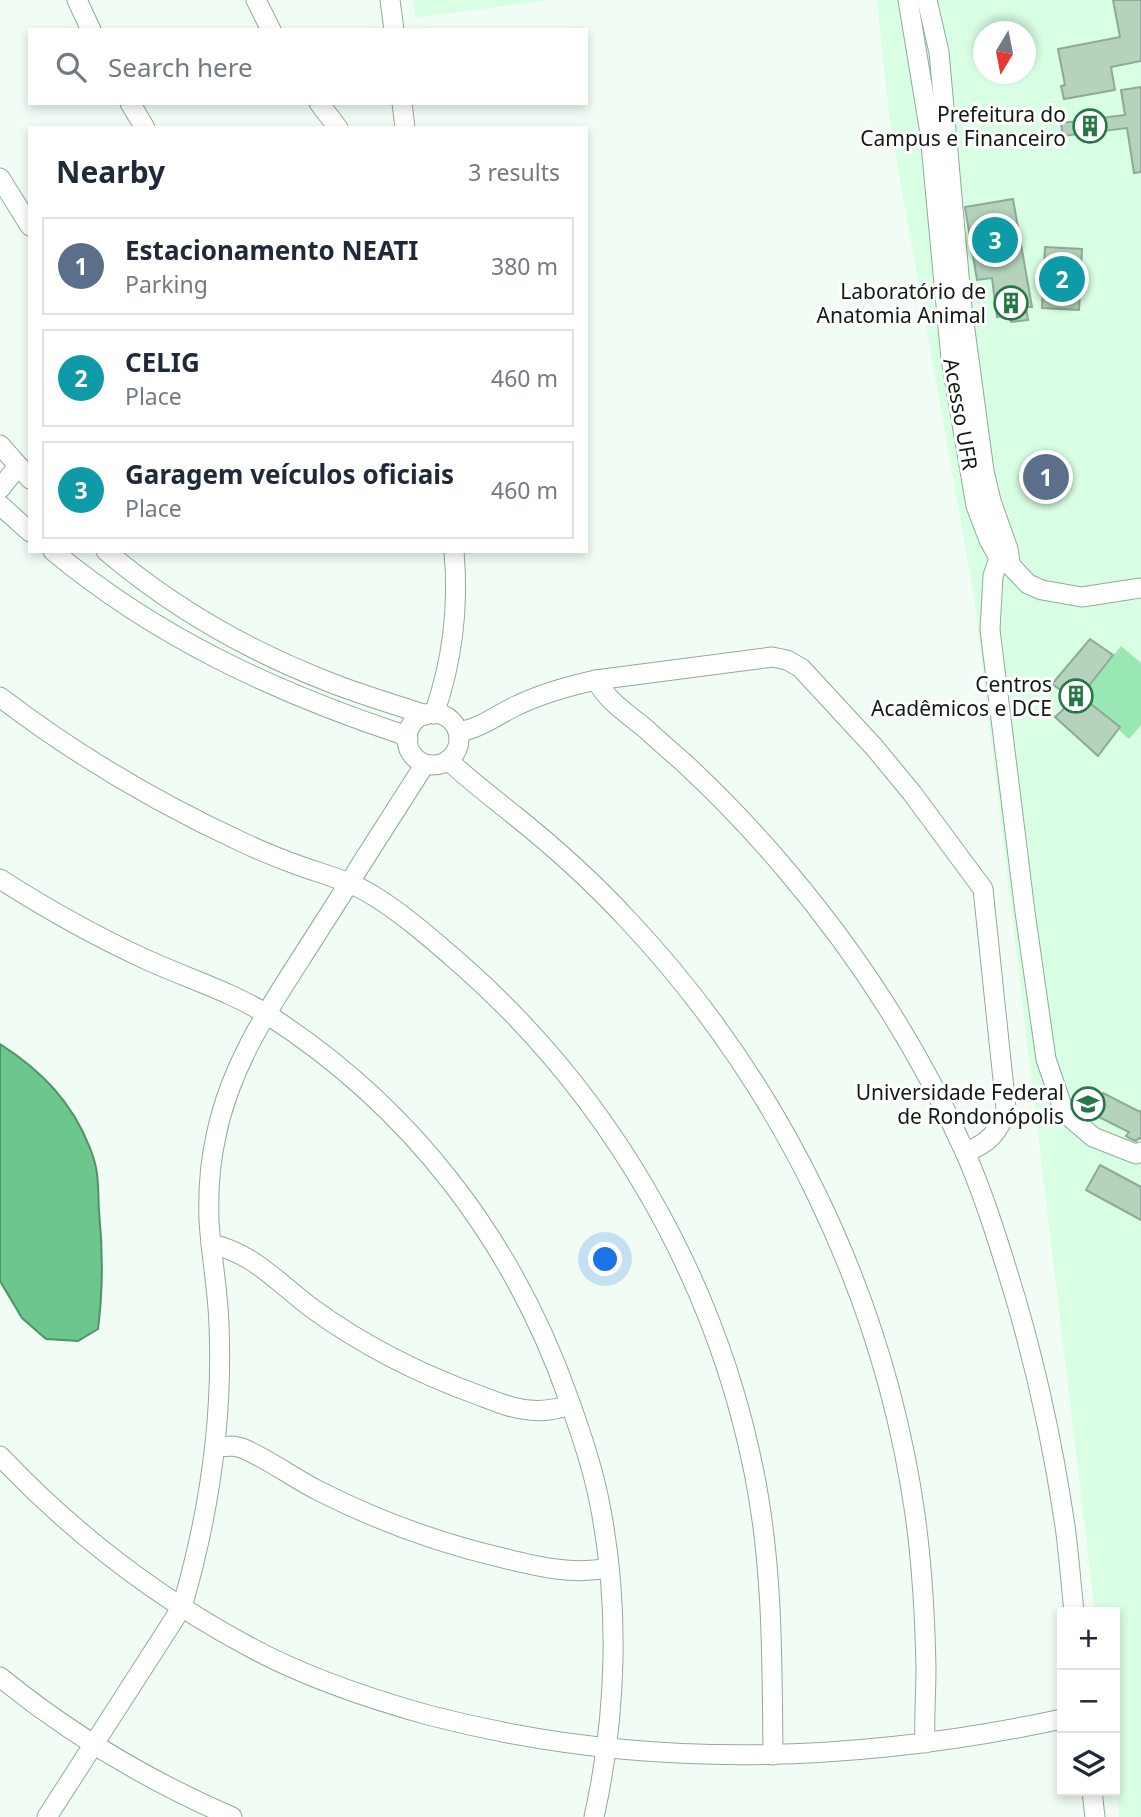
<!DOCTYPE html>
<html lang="en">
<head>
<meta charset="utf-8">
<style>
  body { margin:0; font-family:"Noto Sans",sans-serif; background:#f6f6f7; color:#1f2937 }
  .controls { position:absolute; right:21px; bottom:21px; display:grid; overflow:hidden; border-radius:0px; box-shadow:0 4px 10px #0003 }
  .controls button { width:63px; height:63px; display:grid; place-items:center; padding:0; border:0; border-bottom:2px solid #e0e1e3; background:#fff; color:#1f2937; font:35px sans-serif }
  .compass { position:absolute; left:973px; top:21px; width:63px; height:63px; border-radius:50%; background:#fff; box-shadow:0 4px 10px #0003; rotate:190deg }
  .you { position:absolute; left:606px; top:1260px; width:24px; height:24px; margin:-18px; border:5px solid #fff; border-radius:50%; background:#1a73e8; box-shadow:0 0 0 10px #1a73e833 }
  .badge { display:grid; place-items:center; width:46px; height:46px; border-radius:50%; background:#257748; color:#fff; font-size:23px; font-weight:700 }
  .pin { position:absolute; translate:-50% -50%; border:4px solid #fff; box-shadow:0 2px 7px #0006 }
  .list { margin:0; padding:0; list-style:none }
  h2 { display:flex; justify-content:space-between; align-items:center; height:91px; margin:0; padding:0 28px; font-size:30px }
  h2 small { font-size:23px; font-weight:400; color:#747a83 }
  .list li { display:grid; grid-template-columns:46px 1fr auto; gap:21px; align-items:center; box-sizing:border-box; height:98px; margin:0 14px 14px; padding:0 14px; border:2px solid #e0e1e3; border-radius:0px }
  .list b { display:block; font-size:26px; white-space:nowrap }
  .list p { margin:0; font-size:23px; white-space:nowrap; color:#747a83 }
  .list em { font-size:23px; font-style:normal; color:#747a83 }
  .icon { flex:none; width:38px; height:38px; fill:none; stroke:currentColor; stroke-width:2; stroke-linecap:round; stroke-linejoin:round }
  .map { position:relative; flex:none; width:1141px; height:1817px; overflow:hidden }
  .search { position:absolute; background:#fff; box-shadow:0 4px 10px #0003; left:28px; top:28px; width:560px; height:77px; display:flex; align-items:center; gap:18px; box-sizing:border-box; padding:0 24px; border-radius:0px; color:#747a83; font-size:26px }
  .panel { position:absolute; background:#fff; box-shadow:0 4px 10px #0003; left:28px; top:126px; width:560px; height:427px; border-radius:0px }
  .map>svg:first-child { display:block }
  .built { fill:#d8fee3; fill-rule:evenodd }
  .green { fill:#99e8b3 }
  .water { fill:#6bc78c; stroke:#509368; stroke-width:2 }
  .building { fill:#b4d2bc; stroke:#8daa96; stroke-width:2 }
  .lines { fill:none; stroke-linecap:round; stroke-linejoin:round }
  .minor-casing { stroke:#8fac97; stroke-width:21 }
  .minor { stroke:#fff; stroke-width:19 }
  .labels { text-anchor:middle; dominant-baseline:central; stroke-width:6; stroke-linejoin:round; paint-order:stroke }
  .poi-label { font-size:21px; fill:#101b13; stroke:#fff; text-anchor:end }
  .street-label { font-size:21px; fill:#101b13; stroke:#fff }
</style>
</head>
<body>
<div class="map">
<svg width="1141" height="1817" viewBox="0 0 1141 1817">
  <rect width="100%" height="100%" fill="#f1fdf4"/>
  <!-- built -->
  <g class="built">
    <path d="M413,0H549L415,18Z"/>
    <path d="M877,0H1141V1817H1119L1115,1777V1612H1095L974,596L890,123ZM984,32H1026V74H984Z"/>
  </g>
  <!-- green -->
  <path class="green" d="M1121,646L1141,663V725L1129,739L1118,729L1119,727L1086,699V690Z"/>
  <!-- water -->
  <path class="water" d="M0,1044C41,1070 72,1102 90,1148C92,1154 95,1161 96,1168C99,1182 98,1197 99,1211C103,1251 103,1290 98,1329L78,1341L46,1339L22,1318L0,1281Z"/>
  <!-- building -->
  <g class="building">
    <path d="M1113,0H1141V61L1111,67L1115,90L1064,99L1061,86L1065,85L1058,49L1120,37Z"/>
    <path d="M1141,87V172L1134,173L1127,128L1063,136L1061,123L1125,115L1121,90Z"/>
    <path d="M1013,199L1032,307H1026L1028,320L1011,322L1010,315L997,317L992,278L977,280L965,207Z"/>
    <path d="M1045,247L1082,249L1079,310L1042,308Z"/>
    <path d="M1090,639L1113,655L1081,696L1120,727L1098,756L1055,717L1066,707L1065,693L1052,684Z"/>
    <path d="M1103,1093L1140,1112L1141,1110V1139L1139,1138L1136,1141L1131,1139L1126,1136L1129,1132L1093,1114Z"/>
    <path d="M1100,1165L1141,1187V1220L1086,1190Z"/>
  </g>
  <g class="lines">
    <defs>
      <g id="minor">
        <path d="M77,0L91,30"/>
        <path d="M256,0L271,30"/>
        <path d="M390,0L394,30"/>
        <path d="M908,0L930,133L951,359L976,506L989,540L999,558L1011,566L1028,584L1042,590L1082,597L1141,588"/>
        <path d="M927,0L939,52L962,308L984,471L991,501L1008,549L1010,562"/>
        <path d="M130,103L145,128"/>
        <path d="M319,103L338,128"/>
        <path d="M402,103L405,128"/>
        <path d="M0,178L30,226"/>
        <path d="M0,445L30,479"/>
        <path d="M0,489L18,466"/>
        <path d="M0,505L30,532"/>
        <path d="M1007,549L999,558L993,576L990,630L1025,912L1046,1059L1064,1112L1093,1137L1136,1154L1141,1152"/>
        <path d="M53,551C156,637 275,692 401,734L408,739"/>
        <path d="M106,551C172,607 249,651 329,682C361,695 394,704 426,715"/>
        <path d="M596,680C607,701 628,714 646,729C658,740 670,751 682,761C720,796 755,833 787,871C858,955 919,1049 964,1150C981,1187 994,1228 1006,1267C1033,1352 1052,1438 1065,1526C1069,1555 1071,1584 1074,1612"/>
        <path d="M0,697C76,755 157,803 244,843C263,852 283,860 303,867C326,875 349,881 369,893C403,913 435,942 465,968C612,1099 715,1278 754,1472C773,1566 772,1660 773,1755"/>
        <circle cx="433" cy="739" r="26"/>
        <path d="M434,714C453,660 459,608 454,551"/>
        <path d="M458,732C480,729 498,714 518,705C543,693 569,686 596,680L772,657L787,660L801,668L874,747L912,793L983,889L1006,1108C1001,1131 987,1145 965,1152"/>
        <path d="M448,760C469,780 492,797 514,815C554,847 593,882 628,920C781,1083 883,1292 915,1514C922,1565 925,1617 926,1668C926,1693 924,1718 925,1743"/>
        <path d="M0,879C47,909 95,936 145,959C186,978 230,991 268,1015C411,1107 513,1240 569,1400C581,1433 592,1465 599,1500C620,1603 617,1714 594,1817"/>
        <path d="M211,1244C254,1253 280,1285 313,1309C364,1346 420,1374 478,1395C494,1401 512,1409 529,1410C544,1412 557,1409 571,1405"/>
        <path d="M215,1447L233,1446L242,1448C268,1459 292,1477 317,1490C376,1520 438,1543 503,1558C539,1567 573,1575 609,1568"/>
        <path d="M0,1456C71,1531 155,1596 246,1645C302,1676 367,1698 428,1715C637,1770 853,1764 1062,1719"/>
        <path d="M0,1677C70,1734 149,1781 232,1817"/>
        <path d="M1092,1791L1095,1817"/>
        <path d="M47,1817L182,1607C209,1515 223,1422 219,1325C218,1290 211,1255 209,1220C208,1192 210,1163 216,1136C231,1061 274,1001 314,938C351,880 388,822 425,764"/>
      </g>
    </defs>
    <!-- minor casing -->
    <use href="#minor" class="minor-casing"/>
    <!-- minor -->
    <use href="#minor" class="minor"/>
  </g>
  <!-- icons -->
  <defs>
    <symbol id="building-ring" viewBox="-11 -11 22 22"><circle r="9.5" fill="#fff" stroke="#257748" stroke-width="1.5"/><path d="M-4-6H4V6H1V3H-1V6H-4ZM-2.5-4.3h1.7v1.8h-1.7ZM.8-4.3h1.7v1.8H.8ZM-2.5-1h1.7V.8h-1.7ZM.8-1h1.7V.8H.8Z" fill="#257748"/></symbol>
    <symbol id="university-ring" viewBox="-11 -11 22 22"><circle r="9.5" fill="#fff" stroke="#257748" stroke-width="1.5"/><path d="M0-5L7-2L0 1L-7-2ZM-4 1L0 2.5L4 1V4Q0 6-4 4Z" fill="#257748"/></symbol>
  </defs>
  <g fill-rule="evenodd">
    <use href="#building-ring" x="1071" y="107" width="38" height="38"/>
    <use href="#building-ring" x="992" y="284" width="38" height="38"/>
    <use href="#building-ring" x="1057" y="677" width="38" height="38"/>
    <use href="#university-ring" x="1069" y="1085" width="38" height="38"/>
  </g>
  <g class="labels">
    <!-- poi labels -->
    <g class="poi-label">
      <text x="1066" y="114">Prefeitura do<tspan x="1066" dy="24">Campus e Financeiro</tspan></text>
      <text x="986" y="291">Laboratório de<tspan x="986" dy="24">Anatomia Animal</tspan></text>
      <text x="1052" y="684">Centros<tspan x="1052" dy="24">Acadêmicos e DCE</tspan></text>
      <text x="1064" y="1092">Universidade Federal<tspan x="1064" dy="24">de Rondonópolis</tspan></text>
    </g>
    <!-- street labels -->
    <g class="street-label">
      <text transform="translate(961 414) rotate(80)">Acesso UFR</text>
    </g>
  </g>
</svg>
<div class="controls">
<button>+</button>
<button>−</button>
<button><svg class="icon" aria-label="layers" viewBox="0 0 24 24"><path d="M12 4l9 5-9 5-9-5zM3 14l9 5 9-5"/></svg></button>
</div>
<svg class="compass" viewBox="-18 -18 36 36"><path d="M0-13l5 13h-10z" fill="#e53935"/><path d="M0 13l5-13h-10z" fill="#747a83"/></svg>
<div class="you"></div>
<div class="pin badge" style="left:1046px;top:477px;background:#5c6f8a">1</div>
<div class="pin badge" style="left:1062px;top:279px;background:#0f9aa8">2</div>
<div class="pin badge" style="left:995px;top:240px;background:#0f9aa8">3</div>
<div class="search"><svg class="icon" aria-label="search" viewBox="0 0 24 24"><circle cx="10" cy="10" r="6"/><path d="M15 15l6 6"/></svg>Search here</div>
<section class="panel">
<h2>Nearby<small>3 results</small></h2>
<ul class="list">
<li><span class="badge" style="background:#5c6f8a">1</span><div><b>Estacionamento NEATI</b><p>Parking</p></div><em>380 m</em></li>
<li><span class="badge" style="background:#0f9aa8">2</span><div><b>CELIG</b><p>Place</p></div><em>460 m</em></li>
<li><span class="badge" style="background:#0f9aa8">3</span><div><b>Garagem veículos oficiais</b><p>Place</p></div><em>460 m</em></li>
</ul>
</section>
</div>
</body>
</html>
